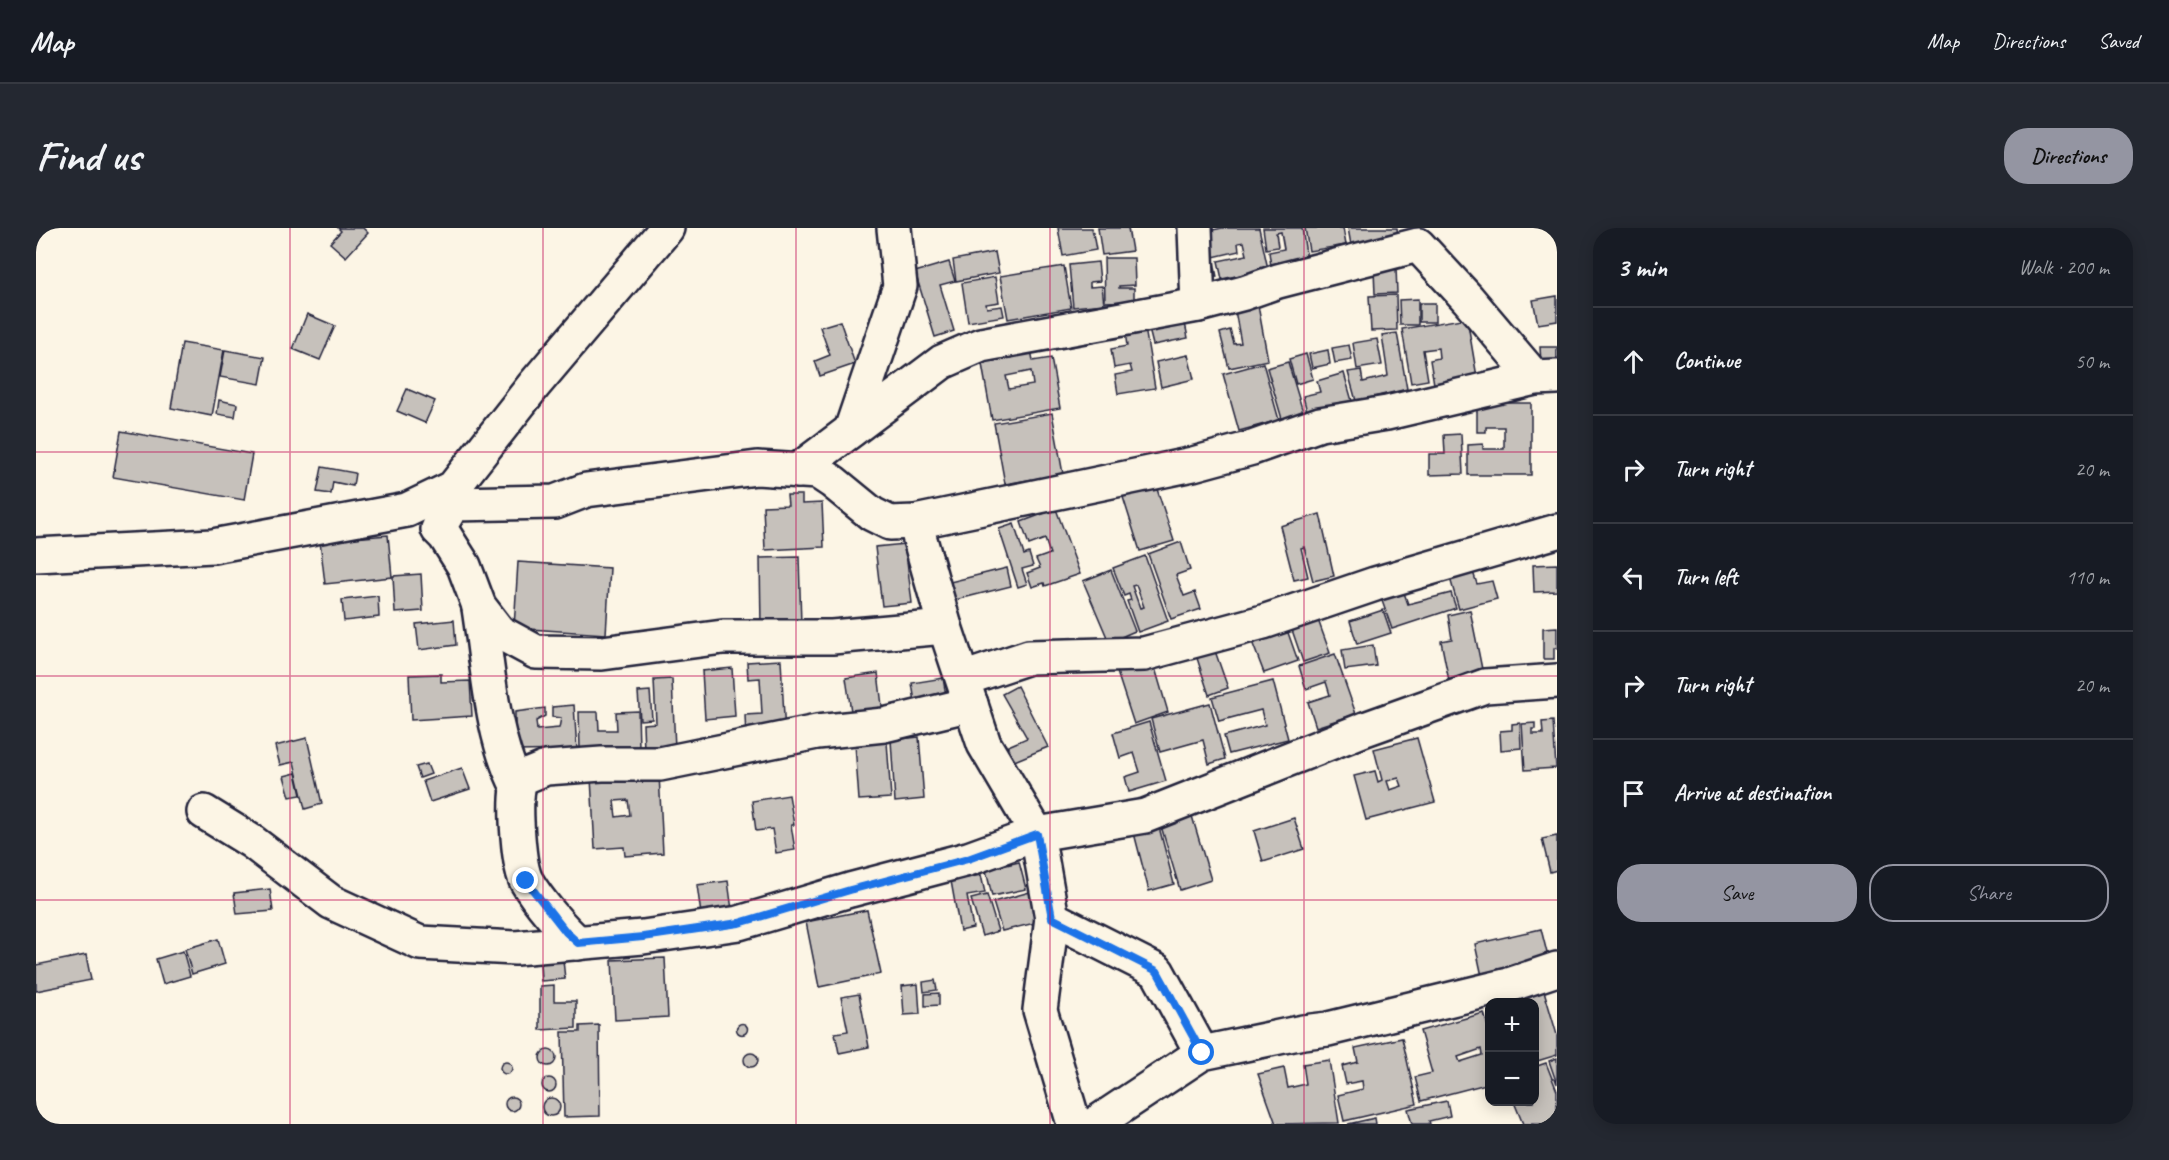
<!DOCTYPE html>
<html lang="en">
<head>
<meta charset="utf-8">
<style>
  body { margin:0; font-family:Caveat,sans-serif; background:#242831; color:#f1f3f6 }
  .controls { position:absolute; right:18px; bottom:18px; display:grid; overflow:hidden; border-radius:12px; box-shadow:0 3px 15px #0003 }
  .controls button { width:54px; height:54px; display:grid; place-items:center; padding:0; border:0; border-bottom:2px solid #363941; background:#171b24; color:#f1f3f6; font:30px sans-serif }
  .stop { position:absolute; width:18px; height:18px; margin:-14px; border:4px solid #1a73e8; border-radius:50%; background:#fff }
  .stop.end { background:#1a73e8; border-color:#fff; box-shadow:0 2px 6px #0008 }
  .list { margin:0; padding:0; list-style:none }
  h2 { display:flex; justify-content:space-between; align-items:center; height:78px; margin:0; padding:0 24px; font-size:26px }
  h2 small { font-size:20px; font-weight:400; color:#9ea1a6 }
  .list li { display:grid; grid-template-columns:39px 1fr auto; gap:18px; align-items:center; box-sizing:border-box; height:108px; padding:0 24px; border-top:2px solid #363941 }
  .list b { display:block; font-size:22px; white-space:nowrap }
  .list em { font-size:20px; font-style:normal; color:#9ea1a6 }
  .actions { display:flex; gap:12px; padding:18px 24px }
  .actions a { flex:1; padding:14px 0; border:2px solid #9495a2; border-radius:24px; text-align:center; font-size:21px; color:#9495a2 }
  .actions .main { background:#9495a2; color:#111 }
  .icon { flex:none; width:33px; height:33px; fill:none; stroke:currentColor; stroke-width:2; stroke-linecap:round; stroke-linejoin:round }
  .map { position:relative; flex:none; width:1521px; height:896px; overflow:hidden; border-radius:24px }
  header { display:flex; align-items:center; gap:36px; box-sizing:border-box; height:84px; padding:0 30px; background:#171b24; border-bottom:2px solid #363941 }
  header strong { font-size:28px }
  nav { display:flex; gap:33px; margin-inline-start:auto; font-size:21px }
  .intro { display:flex; align-items:center; justify-content:space-between; box-sizing:border-box; height:144px; padding:0 36px }
  h1 { margin:0; font-size:42px }
  .button { padding:15px 27px; border-radius:24px; background:#9495a2; color:#111; font-size:21px; font-weight:700 }
  main { display:flex; gap:36px; padding:0 36px }
  aside { flex:1; background:#171b24; border-radius:24px; box-shadow:0 3px 15px #0003 }
  .map>svg:first-child { display:block }
  .building { fill:#c6c1bb; stroke:#22223b; stroke-width:1.5; fill-rule:evenodd }
  .lines { fill:none; stroke-linecap:round; stroke-linejoin:round }
  .minor-casing { stroke:#22223b; stroke-width:38 }
  .minor { stroke:#fcf5e5; stroke-width:33 }
  .route { stroke:#1a73e8; stroke-width:8 }
  .grid { fill:none; stroke:#c2185b; stroke-width:1.5; stroke-opacity:0.55 }
</style>
</head>
<body>
<header>
<strong>Map</strong>
<nav><a>Map</a><a>Directions</a><a>Saved</a></nav>
</header>
<div class="intro"><h1>Find us</h1><a class="button">Directions</a></div>
<main>
<div class="map">
<svg width="1521" height="896" viewBox="0 0 1521 896">
  <rect width="100%" height="100%" fill="#fcf5e5"/>
  <filter id="ink" filterUnits="userSpaceOnUse"><feTurbulence type="fractalNoise" baseFrequency=".0167" numOctaves="2"/><feDisplacementMap in="SourceGraphic" scale="12" xChannelSelector="R" yChannelSelector="G"/><feConvolveMatrix kernelMatrix="1 2 1 2 8 2 1 2 1" color-interpolation-filters="sRGB"/></filter>
  <g filter="url(#ink)">
    <!-- building -->
    <g class="building">
      <path d="M302,0H327L332,5L310,29L294,15L305,3Z"/>
      <path d="M1022,0H1056L1060,22L1027,28Z"/>
      <path d="M1062,0H1092L1096,23L1066,27Z"/>
      <path d="M1186,0H1223L1232,41L1186,51L1182,33L1211,27L1208,14L1202,15L1203,23L1177,29L1181,49L1173,51L1163,5Z"/>
      <path d="M1227,0H1266L1271,32L1235,38L1233,24L1248,21L1245,4L1240,5L1242,19L1230,21Z"/>
      <path d="M1269,0H1307L1310,17L1273,23Z"/>
      <path d="M1312,0H1361L1362,10L1315,17Z"/>
      <path d="M959,24L963,45L920,53L917,32Z"/>
      <path d="M1068,30H1098L1099,57L1083,58V60H1098V73L1069,74Z"/>
      <path d="M913,34L919,53L904,57L918,103L899,109L879,44Z"/>
      <path d="M1062,34L1064,53L1054,54V59L1066,58L1068,76L1037,79L1033,37Z"/>
      <path d="M1028,38L1035,80L972,91L964,48Z"/>
      <path d="M1360,40L1361,65L1339,66L1338,41Z"/>
      <path d="M959,49L963,74L950,76L951,80L966,78L968,88L932,94L926,55Z"/>
      <path d="M1360,67L1361,102L1335,103L1333,68Z"/>
      <path d="M1521,68V93L1502,96L1497,72Z"/>
      <path d="M1382,71V97H1364L1363,72Z"/>
      <path d="M1221,72L1232,132L1193,140L1184,105L1194,102L1198,116L1205,115L1198,77Z"/>
      <rect x="1383" y="75" width="16" height="19"/>
      <path d="M1147,85L1152,110L1117,117L1111,93Z"/>
      <path d="M271,86L299,98L284,132L257,121Z"/>
      <path d="M1431,90L1441,149L1398,156L1394,132L1403,130L1402,120L1387,122L1392,152L1375,155L1366,101Z"/>
      <path d="M804,93L819,136L784,148L779,133L794,127L784,99Z"/>
      <path d="M1108,94L1119,160L1082,166L1079,147L1096,144L1094,137L1078,140L1075,121L1091,118L1088,97Z"/>
      <path d="M1361,105L1371,161L1320,173L1312,144L1325,142L1327,154L1352,148L1346,107Z"/>
      <path d="M1341,111L1346,137L1321,141L1317,115Z"/>
      <path d="M146,115L188,122L176,188L135,180Z"/>
      <path d="M994,116L997,133L1015,130L1024,180L956,192L944,125ZM995,143L997,157L973,161L970,148Z"/>
      <path d="M1313,117L1316,132L1299,135L1296,120Z"/>
      <path d="M1504,119H1521V134L1505,135Z"/>
      <path d="M189,122L229,129L224,156L184,149Z"/>
      <path d="M1292,122L1294,136L1276,140L1273,126Z"/>
      <path d="M1270,126L1277,151L1260,156L1253,131Z"/>
      <path d="M1152,127L1158,151L1125,159L1120,134Z"/>
      <path d="M1252,134L1267,184L1246,191L1231,140Z"/>
      <path d="M1227,135L1243,192L1203,203L1187,146Z"/>
      <path d="M1308,145L1316,173L1271,184L1267,168L1284,164L1281,153Z"/>
      <path d="M371,161L399,173L389,195L361,183Z"/>
      <path d="M183,172L201,176L199,189L181,186Z"/>
      <path d="M1441,175H1495V247H1432V217L1447,216V221H1468V199H1450V204H1441Z"/>
      <path d="M1016,185L1027,246L969,256L958,195Z"/>
      <path d="M85,203L216,226L208,272L77,249Z"/>
      <path d="M1425,206L1427,246L1393,247V226H1409L1408,207Z"/>
      <path d="M286,239L319,245L317,258L297,254L295,266L281,264Z"/>
      <path d="M1119,255L1138,313L1104,323L1086,266Z"/>
      <path d="M751,267H766V276L786,275L788,319L729,322L727,278L752,277Z"/>
      <path d="M1020,281L1044,346L1009,358L1008,355L996,359L991,345L1004,340L1000,331L1014,326L1009,311L993,317L985,294Z"/>
      <path d="M1284,286L1298,348L1277,353L1268,319L1265,320L1272,349L1258,352L1244,298Z"/>
      <path d="M978,296L988,327L993,325L997,338L986,341L991,356L982,359L963,301Z"/>
      <path d="M352,307L356,349L289,356L284,313Z"/>
      <path d="M1145,314L1154,342L1140,347L1148,368L1159,364L1165,381L1135,391L1112,326Z"/>
      <path d="M869,316L876,375L846,378L839,319Z"/>
      <path d="M1109,328L1132,393L1102,404L1091,373L1095,372L1093,366L1088,368L1077,340ZM1100,357L1108,379L1104,380L1096,358Z"/>
      <path d="M763,329L765,397L725,398L724,330Z"/>
      <path d="M482,334L574,340L570,406L478,400Z"/>
      <path d="M1521,336V363L1498,364L1497,337Z"/>
      <path d="M971,340L975,358L915,373L910,355Z"/>
      <path d="M1075,342L1099,403L1073,414L1047,353Z"/>
      <path d="M1437,344L1441,356L1456,353L1461,371L1423,381L1414,350Z"/>
      <path d="M385,346L387,383L359,385L357,348Z"/>
      <path d="M1367,362L1372,376L1415,365L1420,380L1356,401L1345,370Z"/>
      <path d="M342,368L343,389L308,393L306,372Z"/>
      <path d="M1347,382L1355,405L1321,416L1314,393Z"/>
      <path d="M1434,382L1447,446L1413,453L1405,413L1416,411L1412,387Z"/>
      <path d="M1281,389L1294,425L1267,434L1255,399Z"/>
      <path d="M418,392L420,417L383,422L380,396Z"/>
      <path d="M1250,399L1262,433L1228,445L1215,411Z"/>
      <path d="M1521,399V420H1518V431H1507V400Z"/>
      <path d="M1337,417L1340,438L1309,442L1306,422Z"/>
      <path d="M1178,420L1192,460L1173,467L1160,427Z"/>
      <path d="M1299,426L1320,486L1280,499L1272,474L1294,467L1290,454L1270,461L1263,438Z"/>
      <path d="M745,432L749,507L710,509L709,487L726,486L724,450L712,451L711,434Z"/>
      <path d="M1117,433L1132,484L1098,496L1081,444Z"/>
      <path d="M696,440L699,488L669,491L666,443Z"/>
      <path d="M842,445L847,486L816,490L810,450Z"/>
      <path d="M405,446V454L434,453L436,488L375,492L373,447Z"/>
      <path d="M907,450L911,474L880,480L876,455Z"/>
      <path d="M636,451L639,521L608,522L607,496L620,495L618,452Z"/>
      <path d="M1237,453L1252,511L1193,526L1188,508L1229,497L1225,482L1183,493L1176,469Z"/>
      <path d="M981,458L1012,519L976,534L970,519L991,510L966,466Z"/>
      <path d="M614,463L616,491L604,492L602,464Z"/>
      <path d="M1174,475L1189,531L1173,536L1167,512L1124,524L1115,491Z"/>
      <path d="M538,477L541,522L479,523V484L509,480V488L500,493L501,502L523,500L525,490L516,489V479Z"/>
      <path d="M602,483L603,520L544,521L543,484H562L563,502H581L580,484Z"/>
      <path d="M1517,493L1520,540L1489,542L1486,496L1499,495V501H1496V506H1507L1506,494Z"/>
      <path d="M1113,494L1130,553L1093,564L1089,549L1104,544L1098,525L1084,530L1077,505Z"/>
      <path d="M1484,495L1485,520L1465,522L1464,503L1476,502V496Z"/>
      <path d="M883,509L888,571L859,574L855,512Z"/>
      <path d="M271,510L286,576L269,581L258,534L244,537L239,518Z"/>
      <path d="M1381,510L1399,574L1330,592L1318,548L1339,543L1342,554L1346,552L1338,521ZM1363,550L1366,558L1354,562L1351,553Z"/>
      <path d="M851,514L855,570L823,572L819,516Z"/>
      <path d="M391,536L395,546L384,550L380,539Z"/>
      <path d="M426,540L434,561L394,574L387,553Z"/>
      <path d="M260,545L265,567L254,569L248,548Z"/>
      <path d="M623,546L627,625L589,628L588,619L559,621L555,550ZM592,572L594,587L580,589L578,573Z"/>
      <path d="M753,567L758,597H755L759,622L740,625L736,601L720,603L716,573Z"/>
      <path d="M1156,588L1175,652L1144,662L1125,598Z"/>
      <path d="M1258,590L1268,621L1227,634L1218,603Z"/>
      <path d="M1123,599L1138,656L1113,663L1098,605Z"/>
      <path d="M1521,608V642L1514,644L1506,611Z"/>
      <path d="M983,634L990,661L956,668L950,642Z"/>
      <path d="M945,647L949,665L931,668L937,700L924,703L915,653Z"/>
      <path d="M692,653L696,682L665,686L661,657Z"/>
      <path d="M234,661L237,683L201,686L198,665Z"/>
      <path d="M994,664L1003,694L966,703L957,674Z"/>
      <path d="M951,667L962,703L946,708L935,671Z"/>
      <path d="M831,682L845,746L783,759L770,694Z"/>
      <path d="M1505,701L1514,737L1447,753L1439,716Z"/>
      <path d="M182,711L189,736L156,746L149,721Z"/>
      <path d="M147,723L154,748L127,756L120,731Z"/>
      <path d="M50,727L55,752L0,763V737Z"/>
      <path d="M629,730L632,789L579,792L576,732Z"/>
      <path d="M527,732L529,751L505,753L504,734Z"/>
      <path d="M899,752L901,762L888,764L887,754Z"/>
      <path d="M882,756L884,786L868,787L866,758Z"/>
      <path d="M1506,756L1521,807V827L1498,834V774H1477L1495,769L1492,760Z"/>
      <path d="M518,757V773H540V800L504,802V758Z"/>
      <path d="M903,765V777L889,778V766Z"/>
      <path d="M823,766L833,819L803,825L799,805L812,803L805,769Z"/>
      <path d="M1448,785L1454,806V855L1385,873L1379,849L1396,845L1384,803ZM1445,821L1446,827L1424,834L1422,829Z"/>
      <circle cx="706" cy="801" r="5.5"/>
      <path d="M563,797L564,888L528,889L526,804H544V798Z"/>
      <path d="M1366,810L1381,876L1308,893L1302,867L1327,861L1326,853L1310,856L1306,838L1322,834L1319,820Z"/>
      <circle cx="512" cy="830" r="8"/>
      <circle cx="715" cy="832" r="7"/>
      <path d="M1521,830V856L1513,833Z"/>
      <path d="M1293,832L1303,895L1240,896L1222,846L1248,840L1252,860L1270,856L1267,836Z"/>
      <circle cx="470" cy="840" r="6"/>
      <path d="M1510,835L1521,863V896H1487L1478,874H1498V839Z"/>
      <circle cx="513" cy="857" r="7"/>
      <circle cx="476" cy="876" r="7"/>
      <circle cx="515" cy="879" r="9"/>
      <path d="M1411,873L1414,888L1393,893L1394,896H1376L1372,881Z"/>
      <path d="M1339,890L1340,896H1312Z"/>
    </g>
    <g class="lines">
      <defs>
        <g id="minor">
          <path d="M1159,0L1162,77"/>
          <path d="M815,202L864,58L858,0"/>
          <path d="M761,243L906,134L945,117L1162,77L1208,65L1242,53L1382,17L1432,71L1499,150"/>
          <path d="M405,266L417,276L519,274L550,262L721,240L782,244L797,254L836,286L854,295L879,294L1157,236L1216,220L1284,196L1351,185L1499,150L1521,149"/>
          <path d="M417,276L402,301L409,308L428,338L443,378L463,404L500,424L566,425L687,409H796L909,399"/>
          <path d="M879,294L909,399L948,516L1001,606L1016,690L1121,743L1166,825"/>
          <path d="M0,327L177,318L371,282L417,260L498,157L631,0"/>
          <path d="M443,380C452,437 455,508 482,559"/>
          <path d="M927,451L993,429L1108,426L1227,394L1339,356L1521,303"/>
          <path d="M168,584L215,613L295,674L384,715L479,720L607,709L703,695L814,662L932,631L1001,606L1109,588L1329,501L1449,458L1521,453"/>
          <path d="M1016,690L1004,782L1038,896"/>
          <path d="M542,715C526,701 502,673 491,654C482,639 479,580 482,561C482,557 485,553 488,549L510,540L566,536H624L781,504L848,497L935,476"/>
          <path d="M1059,896L1166,825L1267,804L1292,801L1473,757L1521,741"/>
        </g>
      </defs>
      <!-- minor casing -->
      <use href="#minor" class="minor-casing"/>
      <!-- minor -->
      <use href="#minor" class="minor"/>
    </g>
  </g>
  <g class="lines" filter="url(#ink)">
    <!-- route -->
    <path class="route" d="M490,653L530,704L542,715L607,709L703,695L814,662L932,631L1001,606L1016,690L1121,743L1166,825"/>
  </g>
  <!-- grid -->
  <path class="grid" d="M254,0V896M507,0V896M760,0V896M1014,0V896M1268,0V896M0,224H1521M0,448H1521M0,672H1521"/>
</svg>
<div class="controls">
<button>+</button>
<button>−</button>
</div>
<div class="stop" style="left:1166px;top:825px"></div>
<div class="stop end" style="left:490px;top:653px"></div>
</div>
<aside>
<h2>3 min<small>Walk · 200 m</small></h2>
<ul class="list">
<li><svg class="icon" aria-label="ahead" viewBox="0 0 24 24"><path d="M12 20V5M6 11l6-6 6 6"/></svg><div><b>Continue</b></div><em>50 m</em></li>
<li><svg class="icon" aria-label="right" viewBox="0 0 24 24"><path d="M7 20v-9h11M14 6l5 5-5 5"/></svg><div><b>Turn right</b></div><em>20 m</em></li>
<li><svg class="icon" aria-label="left" viewBox="0 0 24 24"><path d="M17 20v-9H6M10 6l-5 5 5 5"/></svg><div><b>Turn left</b></div><em>110 m</em></li>
<li><svg class="icon" aria-label="right" viewBox="0 0 24 24"><path d="M7 20v-9h11M14 6l5 5-5 5"/></svg><div><b>Turn right</b></div><em>20 m</em></li>
<li><svg class="icon" aria-label="arrive" viewBox="0 0 24 24"><path d="M6 21V4h12l-3 4 3 4H6"/></svg><div><b>Arrive at destination</b></div></li>
</ul>
<div class="actions"><a class="main">Save</a><a>Share</a></div>
</aside>
</main>
</body>
</html>
